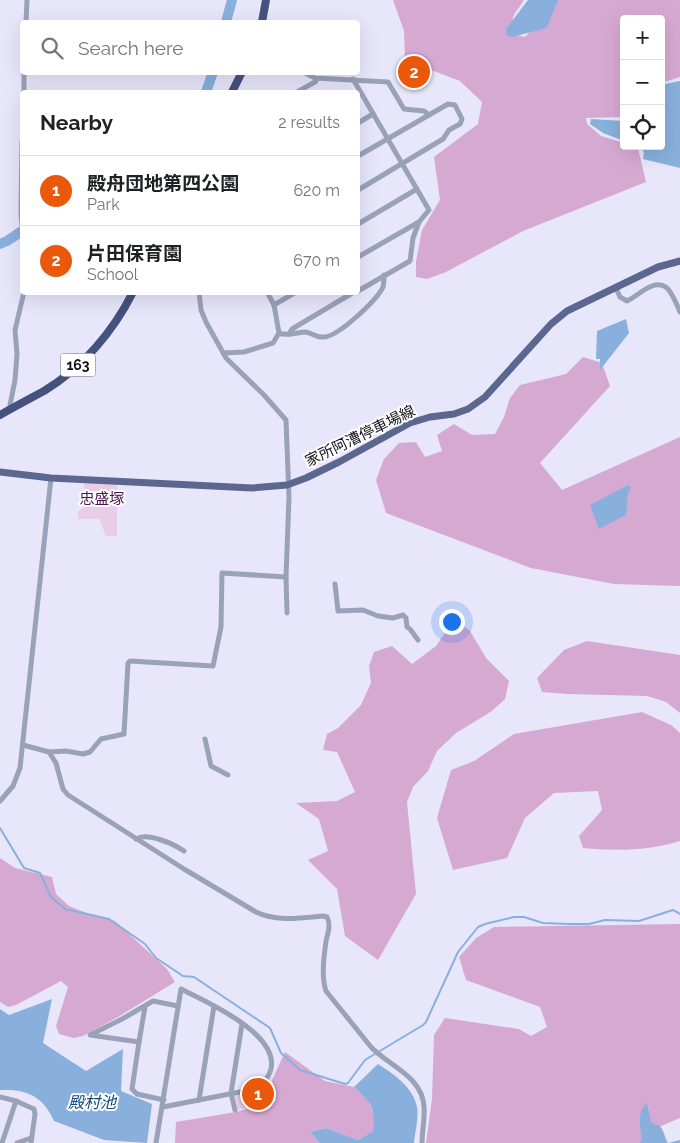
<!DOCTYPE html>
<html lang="en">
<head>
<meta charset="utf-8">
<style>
  body { margin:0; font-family:Raleway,"Noto Sans JP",sans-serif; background:#f2f2f2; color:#202124 }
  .controls { position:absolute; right:15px; top:15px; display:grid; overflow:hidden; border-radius:5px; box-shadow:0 5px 20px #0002 }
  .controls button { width:45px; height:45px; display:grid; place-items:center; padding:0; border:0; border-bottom:1px solid #e0e0e0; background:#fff; color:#202124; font:25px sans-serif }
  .you { position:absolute; left:451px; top:621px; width:18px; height:18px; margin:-12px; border:4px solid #fff; border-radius:50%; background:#1a73e8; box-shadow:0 0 0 8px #1a73e833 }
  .badge { display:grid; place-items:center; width:32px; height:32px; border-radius:50%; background:#ea580c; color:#fff; font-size:16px; font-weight:700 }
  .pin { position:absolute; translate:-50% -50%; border:2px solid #fff; box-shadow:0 1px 5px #0006 }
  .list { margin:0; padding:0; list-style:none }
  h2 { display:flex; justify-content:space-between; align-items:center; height:65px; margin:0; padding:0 20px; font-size:21px }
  h2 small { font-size:16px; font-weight:400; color:#757577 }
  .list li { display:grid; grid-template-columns:32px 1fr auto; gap:15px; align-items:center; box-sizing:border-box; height:70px; padding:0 20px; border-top:1px solid #e0e0e0 }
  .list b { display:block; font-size:19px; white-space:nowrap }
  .list p { margin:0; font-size:16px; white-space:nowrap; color:#757577 }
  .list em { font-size:16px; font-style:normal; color:#757577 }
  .icon { flex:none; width:28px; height:28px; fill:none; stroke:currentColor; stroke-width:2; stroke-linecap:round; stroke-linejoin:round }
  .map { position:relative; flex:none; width:680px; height:1143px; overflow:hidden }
  .search { position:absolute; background:#fff; box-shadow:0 5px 20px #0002; left:20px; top:20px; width:340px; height:55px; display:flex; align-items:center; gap:12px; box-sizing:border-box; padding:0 18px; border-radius:5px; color:#757577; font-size:19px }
  .panel { position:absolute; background:#fff; box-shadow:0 5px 20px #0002; left:20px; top:90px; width:340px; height:205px; border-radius:5px }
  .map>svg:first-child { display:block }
  .green { fill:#e9cde7 }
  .forest { fill:#d6a9d2 }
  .water { fill:#89b0dc }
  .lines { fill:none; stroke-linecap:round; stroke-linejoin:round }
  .stream { stroke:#89b0dc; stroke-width:2 }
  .river { stroke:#89b0dc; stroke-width:10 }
  .minor { stroke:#9aa2b9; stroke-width:5 }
  .major { stroke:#5b678e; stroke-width:7 }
  .highway { stroke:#45527f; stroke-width:8 }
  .labels { text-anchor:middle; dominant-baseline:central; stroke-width:4; stroke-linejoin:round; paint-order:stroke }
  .shield { fill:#fff; stroke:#5a595e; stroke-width:1 }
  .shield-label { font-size:14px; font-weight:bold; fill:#131219 }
  .street-label { font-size:15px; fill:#131219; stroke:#fff }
  .park-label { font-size:15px; fill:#491448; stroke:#fff }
  .water-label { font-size:16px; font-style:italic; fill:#124a7f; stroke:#fff }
</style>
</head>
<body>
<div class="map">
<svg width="680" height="1143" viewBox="0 0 680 1143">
  <rect width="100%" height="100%" fill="#e8e6fb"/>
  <!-- green -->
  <g class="green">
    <path d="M84,481L117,483V536H106L99,519H78V512L85,506Z"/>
    <path d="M269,1080L274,1101L237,1110L235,1096L261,1088Z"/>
  </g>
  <!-- forest -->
  <g class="forest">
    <path d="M393,0H524C515,15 508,16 516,35L525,37L545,17L554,0H680V77L661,83V19H624V117L586,118L587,124L601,136L624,143V146L638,148L646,182L523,231L446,272L427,279L416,277V261L422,230L440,200L434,157L478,124L482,102L460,81L405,60L404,31Z"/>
    <path d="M583,357L602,363L610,386L540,463L562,490L680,437V586L614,584L531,568L386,513L376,480L384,459L399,443L416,442L425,457L442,451L437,435L454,424L472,435L495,434L504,417L510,398L520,385L566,374Z"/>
    <path d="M462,625L470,631L486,658L509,681L505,699L492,711L456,733L437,751L428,771L413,787L407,802L416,894L378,960L345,936L337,889L308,860L328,851L319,819L296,803L337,801L355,792L337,752L323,750L327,734L338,728L361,705L371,683L369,666L374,652L392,646L412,664L436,646L449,627Z"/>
    <path d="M587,641L680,655V713L666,702L647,696L568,694L542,692L537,678L564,650Z"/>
    <path d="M642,712L671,725L680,733V841C649,851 614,851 583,848L579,836L602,810L598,791L554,793L525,818L507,858L453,870L437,818L451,770L474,761L514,734Z"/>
    <path d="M0,858L15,868L52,877L56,894L69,906L94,916L115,921L167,969L175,982L118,1017L83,1036L74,1038L59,1034L56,1026L68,987L61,981L16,1005L8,1007L0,1002Z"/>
    <path d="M680,924V1118L654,1129L644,1143H426L432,1099L434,1035L445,1018L519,1029L531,1036L547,1027L540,1007L466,980L459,957L476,938L494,927Z"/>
    <path d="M285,1052L325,1081L354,1087L367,1099L375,1115L373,1131L358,1140L326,1128L310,1132L320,1143H175L176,1122L236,1112L276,1101L272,1080Z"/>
  </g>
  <!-- water -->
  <g class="water">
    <path d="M528,0H558L547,27L543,29L512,37L507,36L506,29Z"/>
    <path d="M680,81V168L643,159L644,152L639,146H661V113L664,107L662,89L665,84Z"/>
    <path d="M591,119L624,121V141L603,133L590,124Z"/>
    <path d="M626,319L629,333L600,370V359H596L597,331Z"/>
    <path d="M628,485L631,487L628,493L626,515L599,529L590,505Z"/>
    <path d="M52,999L43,1043L86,1071L123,1049L121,1091L152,1104L147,1143L104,1140L54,1121C43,1096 27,1089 0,1090V1009L9,1015Z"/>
    <path d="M378,1064C394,1074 413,1087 417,1107C419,1118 415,1132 414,1143H320L310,1132L326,1128L358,1140L373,1131C376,1107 371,1103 354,1087Z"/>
    <path d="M647,1103L651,1122L656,1125H659C664,1130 664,1136 668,1143L680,1140V1143H639L642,1139C640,1128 637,1110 647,1103Z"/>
  </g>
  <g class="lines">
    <!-- stream -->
    <path class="stream" d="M0,828L24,868L40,873L51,897L65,909L109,919L145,944L156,958L183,976L194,977L270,1028L281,1053L300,1070L345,1084L348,1083L365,1060L423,1025L426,1022L458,952L478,927L485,924L514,917H524L543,923L569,924H589L605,920L639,921L673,910L680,914"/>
    <!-- river -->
    <g class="river">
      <path d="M226,22L232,0"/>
      <path d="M206,92L213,72"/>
      <path d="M0,244L7,241L22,231"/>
    </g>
    <!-- minor -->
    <g class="minor">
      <path d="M26,22L27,0"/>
      <path d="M303,72L315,78L388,82L404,109L424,111L429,115"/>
      <path d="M353,79L429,210L419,222L413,238L410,261L358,291"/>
      <path d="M24,92V72"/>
      <path d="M297,92L315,82L317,79"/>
      <path d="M358,123L373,114"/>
      <path d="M22,142L21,214L22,225"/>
      <path d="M358,156L448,104L455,105L462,119L460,124L449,130L443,139L358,190"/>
      <path d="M358,224L417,189"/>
      <path d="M358,257L419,222"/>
      <path d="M616,288L620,297L627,301C633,298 638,294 644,290C667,275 672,294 680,312"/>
      <path d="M199,292L201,310L206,322L226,358L264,395L286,420L289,497L286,577L287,613"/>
      <path d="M274,305L296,292"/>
      <path d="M279,333C287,337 297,332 306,332C312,333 317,338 324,337C339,336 377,300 383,287C384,283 384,279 384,275"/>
      <path d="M289,334L292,329L354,292"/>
      <path d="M223,353L244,352L273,343L279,333L274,305L267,292"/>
      <path d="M11,409L10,405L15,380L17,354L15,330L24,292"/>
      <path d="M335,584L338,611L363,610L378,616L393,618L403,615L406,618L407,627L410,629L418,640"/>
      <path d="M205,739L211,766L228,775"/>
      <path d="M23,745L49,752L66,751L83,754L90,752L101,739L124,734L128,663L130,661L213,666L221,627L222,573L286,577"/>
      <path d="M49,752L56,763L63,789L68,795L184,869L256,912C276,922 301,918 323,916L327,917C331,925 328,933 326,941C324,956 321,977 326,991L371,1047C389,1066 423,1077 424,1107C425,1119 422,1131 422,1143"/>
      <path d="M0,801L13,786L20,768L51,478"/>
      <path d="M136,839C147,832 174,844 184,851"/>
      <path d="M139,1042L145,1007"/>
      <path d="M0,1097L16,1101L34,1109L35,1114L31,1143"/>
      <path d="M164,1100L137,1094L132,1089L139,1042L90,1035L124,1018L153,1001L178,1006"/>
      <path d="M199,1100L214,1006"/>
      <path d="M235,1110L231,1093L242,1024"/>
      <path d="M2,1143L16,1101"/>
      <path d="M17,1143L31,1138"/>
      <path d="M156,1143L181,989C206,1002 279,1033 271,1069C268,1080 261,1085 250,1090L163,1107"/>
    </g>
    <!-- major -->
    <path class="major" d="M0,472L51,478L252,488L287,485L306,478L339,462L410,423L430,417L454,414L468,409L485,397L551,324L567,311L658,267L680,261"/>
    <!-- highway -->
    <g class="highway">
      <path d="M262,22L266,0"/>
      <path d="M232,92L242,72"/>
      <path d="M0,415C14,407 29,399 44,391C82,368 113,332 133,292"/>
    </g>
  </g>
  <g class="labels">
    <!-- shield labels -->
    <rect class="shield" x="60.5" y="353.5" width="35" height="23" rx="4"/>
    <g class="shield-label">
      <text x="78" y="365">163</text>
    </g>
    <!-- street labels -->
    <g class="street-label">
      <text transform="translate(360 436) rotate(-26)">家所阿漕停車場線</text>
    </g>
    <!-- park labels -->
    <g class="park-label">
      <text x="102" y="499">忠盛塚</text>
    </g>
    <!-- water labels -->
    <g class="water-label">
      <text x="92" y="1102">殿村池</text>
    </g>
  </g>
</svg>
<div class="controls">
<button>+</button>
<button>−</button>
<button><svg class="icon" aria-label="locate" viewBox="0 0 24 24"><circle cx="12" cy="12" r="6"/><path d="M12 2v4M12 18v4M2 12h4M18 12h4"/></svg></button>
</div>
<div class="you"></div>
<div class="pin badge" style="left:258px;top:1094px">1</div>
<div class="pin badge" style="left:414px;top:72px">2</div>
<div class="search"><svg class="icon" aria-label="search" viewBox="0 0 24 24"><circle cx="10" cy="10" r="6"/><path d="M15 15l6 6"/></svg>Search here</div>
<section class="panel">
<h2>Nearby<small>2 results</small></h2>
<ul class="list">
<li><span class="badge">1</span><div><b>殿舟団地第四公園</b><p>Park</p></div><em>620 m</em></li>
<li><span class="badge">2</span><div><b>片田保育園</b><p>School</p></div><em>670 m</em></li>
</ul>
</section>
</div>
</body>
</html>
